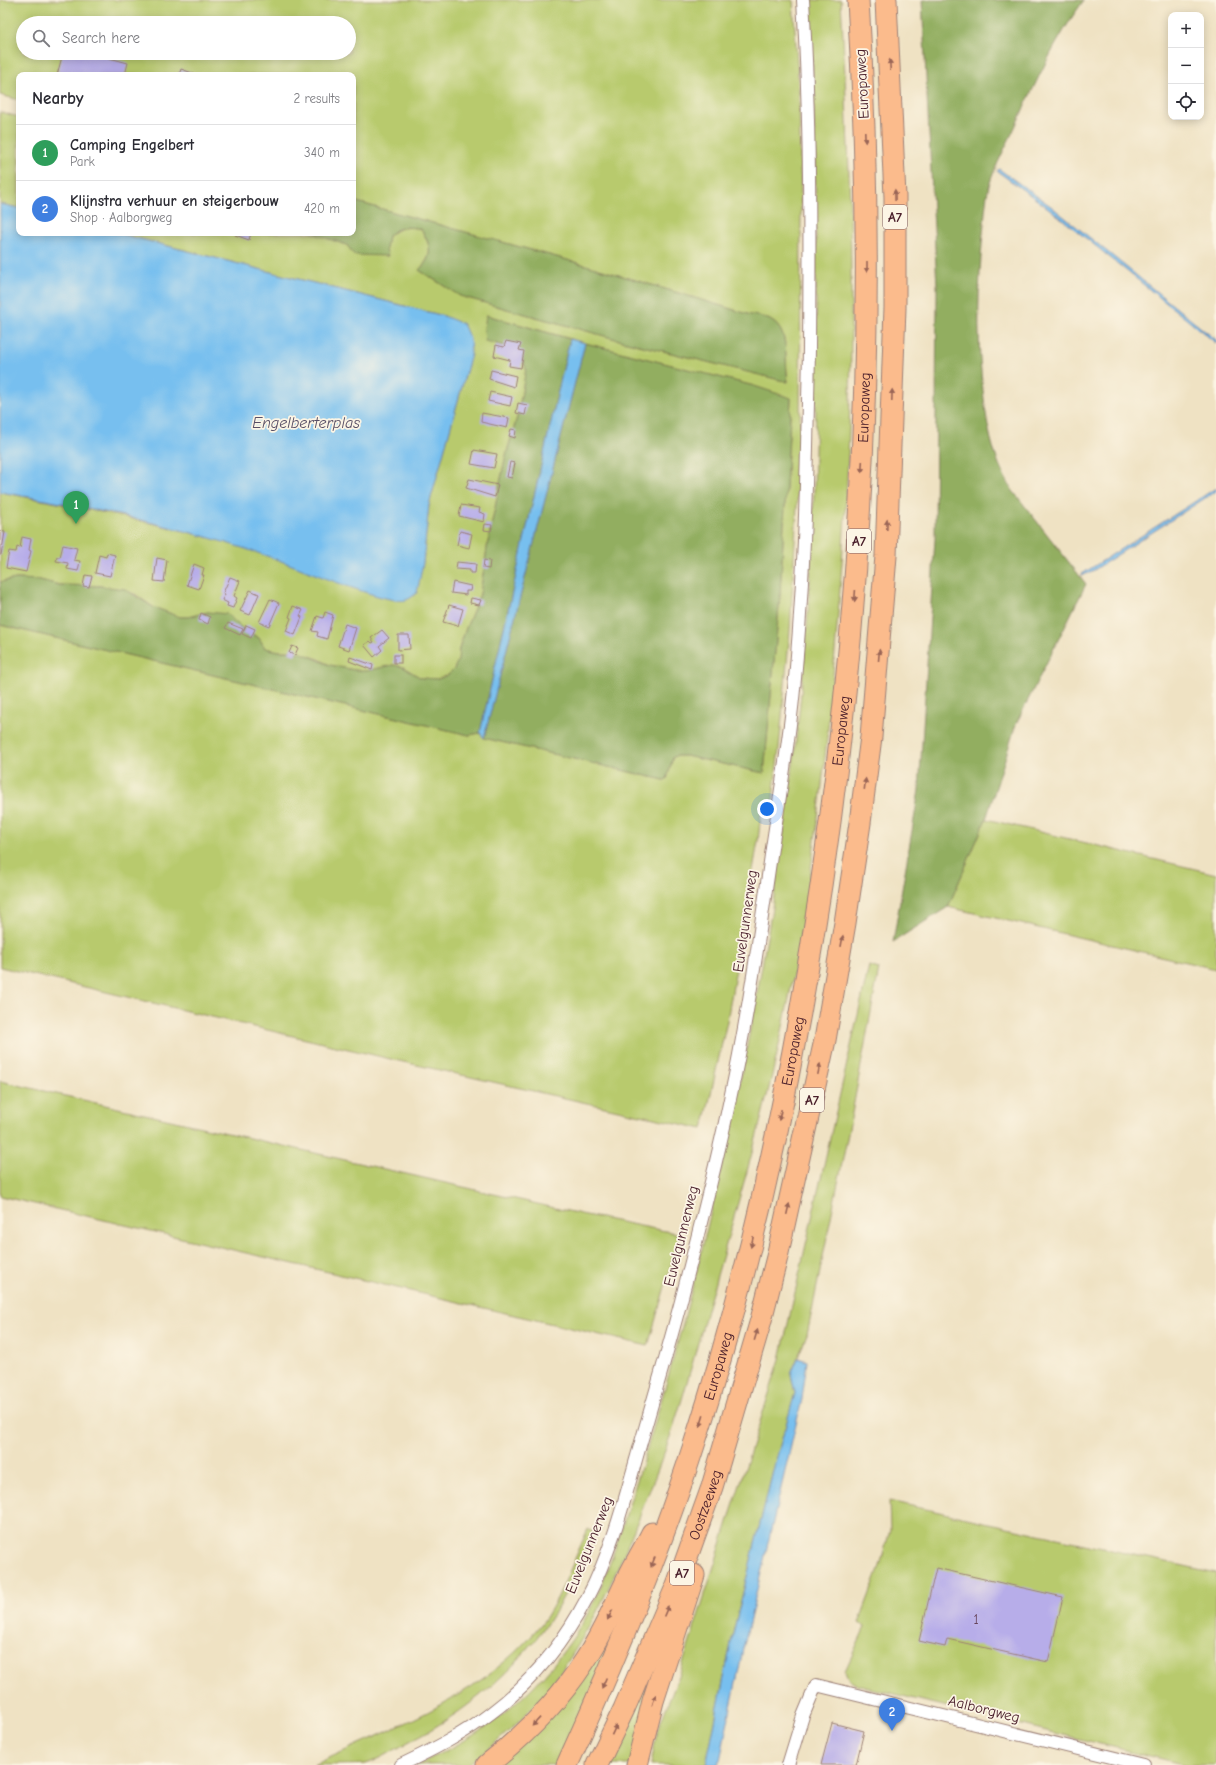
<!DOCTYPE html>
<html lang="en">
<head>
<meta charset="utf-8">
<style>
  body { margin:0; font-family:"Comic Neue",sans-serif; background:#f2f2f3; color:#2b2b33 }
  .controls { position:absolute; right:12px; top:12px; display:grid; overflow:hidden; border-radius:8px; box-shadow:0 2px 10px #0003 }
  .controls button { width:36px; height:36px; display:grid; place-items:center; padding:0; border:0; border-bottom:1px solid #e1e1e2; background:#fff; color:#2b2b33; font:20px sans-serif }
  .you { position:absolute; left:767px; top:809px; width:14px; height:14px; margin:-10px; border:3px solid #fff; border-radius:50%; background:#1a73e8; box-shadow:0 0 0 6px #1a73e833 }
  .badge { display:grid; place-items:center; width:26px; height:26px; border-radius:50%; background:#1a73e8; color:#fff; font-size:13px; font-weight:700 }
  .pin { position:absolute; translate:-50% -33px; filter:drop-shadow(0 1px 2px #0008) }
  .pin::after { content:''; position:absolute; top:21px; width:14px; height:12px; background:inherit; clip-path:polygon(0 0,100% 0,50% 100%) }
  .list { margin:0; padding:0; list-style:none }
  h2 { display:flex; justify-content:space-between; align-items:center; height:52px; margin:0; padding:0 16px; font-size:17px }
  h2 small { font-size:13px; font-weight:400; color:#7c7c81 }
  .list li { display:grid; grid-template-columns:26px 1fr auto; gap:12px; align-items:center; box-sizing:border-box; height:56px; padding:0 16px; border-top:1px solid #e1e1e2 }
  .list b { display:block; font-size:15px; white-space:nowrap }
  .list p { margin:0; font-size:13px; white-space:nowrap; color:#7c7c81 }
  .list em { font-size:13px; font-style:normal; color:#7c7c81 }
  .icon { flex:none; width:22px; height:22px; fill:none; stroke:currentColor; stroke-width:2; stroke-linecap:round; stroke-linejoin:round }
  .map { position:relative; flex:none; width:1216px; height:1765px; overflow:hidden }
  .search { position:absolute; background:#fff; box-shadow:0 2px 10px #0003; left:16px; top:16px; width:340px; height:44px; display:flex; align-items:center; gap:10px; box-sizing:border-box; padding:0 14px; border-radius:22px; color:#7c7c81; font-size:15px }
  .panel { position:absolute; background:#fff; box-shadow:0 2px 10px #0003; left:16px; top:72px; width:340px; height:164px; border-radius:8px }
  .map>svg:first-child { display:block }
  .green { fill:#b8ca6d; stroke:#81744c; fill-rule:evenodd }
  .forest { fill:#92ae60; stroke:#6e6646 }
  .water { fill:#77bfef; stroke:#606f8d }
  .building { fill:#b7ade9 }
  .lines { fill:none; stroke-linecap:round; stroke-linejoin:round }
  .minor-casing { stroke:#9c8077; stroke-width:14 }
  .motorway-casing { stroke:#9c8077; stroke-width:23 }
  .minor { stroke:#fff; stroke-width:12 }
  .motorway { stroke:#fbbb8c; stroke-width:21 }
  .oneway { fill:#9a6557 }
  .labels { text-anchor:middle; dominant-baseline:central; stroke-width:3.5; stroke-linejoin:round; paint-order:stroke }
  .number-label { font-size:13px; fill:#65425a }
  .shield { fill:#fcf5e5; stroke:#7f5f63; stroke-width:1 }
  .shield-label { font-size:14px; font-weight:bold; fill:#4a1f2b }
  .street-label { font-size:15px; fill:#4a1f2b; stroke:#fcf5e5 }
  .water-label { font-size:16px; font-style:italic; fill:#584f66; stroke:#fcf5e5 }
</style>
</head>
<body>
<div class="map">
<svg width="1216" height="1765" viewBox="0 0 1216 1765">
  <rect width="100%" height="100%" fill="#fcf5e5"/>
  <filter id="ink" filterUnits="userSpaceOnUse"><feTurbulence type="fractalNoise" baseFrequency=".025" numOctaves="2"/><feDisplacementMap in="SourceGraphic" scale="8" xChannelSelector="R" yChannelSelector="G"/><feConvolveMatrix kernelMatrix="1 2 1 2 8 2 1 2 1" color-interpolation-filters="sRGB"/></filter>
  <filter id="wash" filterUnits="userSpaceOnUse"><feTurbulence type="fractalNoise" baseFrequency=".012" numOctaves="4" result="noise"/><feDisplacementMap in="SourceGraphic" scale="16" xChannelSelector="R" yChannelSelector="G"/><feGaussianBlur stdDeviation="0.9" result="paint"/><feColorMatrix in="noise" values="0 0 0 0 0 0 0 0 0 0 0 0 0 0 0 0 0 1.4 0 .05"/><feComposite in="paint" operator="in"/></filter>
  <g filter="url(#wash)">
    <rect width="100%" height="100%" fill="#efe2c3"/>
    <!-- green -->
    <g class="green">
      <path d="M0,0H793L799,92L801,203L800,453L790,630L779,749L772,806L769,812L761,813L758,841L727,1021L703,1129L399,1061L0,967V625L469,735L480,733L484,738L664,780L667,779L673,757L676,756H686L764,773L780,595L791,399L754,386L585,343L486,315L496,344L514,348L515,352L523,360L526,369L518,414L505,459L488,542L480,594L466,628L459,649V660L454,669L448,675L438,679L421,678L403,667L393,665L366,671L354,670L330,665L319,659L293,651H279L265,648L259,638L244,630L228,617L208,612L188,617H180L153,607L135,594L101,586L59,585L40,580L16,579L0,582V492C74,506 149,521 222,541C267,553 310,571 353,588L423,563L429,505L471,354L444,316L117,233H312L347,245L352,251L387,256L386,249L388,236C399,227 408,226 421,229C431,247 434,254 419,270L460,296L623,341L788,382C783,351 794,319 751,315L589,266L353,201V75H19V100L0,95ZM23,23H349V53H23Z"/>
      <path d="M809,0H841C847,108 852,216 851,324C851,429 845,534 836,639C825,778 808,918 777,1054C758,1138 733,1220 709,1303C697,1346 686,1389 672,1431C662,1461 649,1491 638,1520C607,1597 572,1673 510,1730C501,1738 475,1762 465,1765C457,1765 427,1765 417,1765C437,1755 457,1746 475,1734C515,1709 549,1674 575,1635C601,1596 615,1550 629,1505C646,1454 661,1403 675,1352C698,1270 717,1188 735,1105C767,951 793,796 806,640C815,524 817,408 816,292C816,194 815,97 809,0Z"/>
      <path d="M0,112L19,117V208L0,204Z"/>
      <path d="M986,819L1216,874V969L948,907Z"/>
      <path d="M869,966L879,969L850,1124L807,1335L791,1374L795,1393L774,1467L734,1629L706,1765H651L657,1731L679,1676L780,1359Z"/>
      <path d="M0,1081L581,1214L680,1234L648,1346L0,1196Z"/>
      <path d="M889,1501L1216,1573V1765H1187L857,1685L849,1680L845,1671L865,1627L859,1623L880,1566L890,1530Z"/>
      <path d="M588,1529L593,1532L592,1539C577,1570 562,1604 541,1632C507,1678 462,1714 412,1740C397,1748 382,1759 366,1764C356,1765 326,1765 314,1765C389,1729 472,1701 529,1638C534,1632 540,1626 545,1619C563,1592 574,1559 588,1529Z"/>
      <path d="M628,1605L581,1714L556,1765H496Z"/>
      <path d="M658,1659L631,1765H609Z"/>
    </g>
    <!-- forest -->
    <g class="forest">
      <path d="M922,0H1084C1056,38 1036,82 1016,125C1007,145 995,165 989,186C985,201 985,218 983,234C978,284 977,332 982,382C987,423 990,455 1013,491L1086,584L1016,724L986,819L948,907L893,942L919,790L935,539L937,286Z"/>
      <path d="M353,201L589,266L751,315C794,319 783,351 788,382L623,341L460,296L419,270C434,256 431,245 421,229C408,226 398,226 388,236L386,249L388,256L354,255L347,245L312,233H353Z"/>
      <path d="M486,315L570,339L480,733L469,735L0,625V582L16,579L40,580L59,585L101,586L125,589L153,607L180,617H188L208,612L227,614L244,630L259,638L265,648L279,651L300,652L330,665L354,670L366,671L393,665L403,667L421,678L438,679L448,675L454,669L458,660L459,649L466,628L480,594L488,542L505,459L518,414L526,369L523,360L515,352L514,348L485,341L484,330Z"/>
      <path d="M585,343L754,386L791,398L780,595L764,773L686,756H676L673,757L667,779L664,780L484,738Z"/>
    </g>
    <!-- water -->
    <g class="water">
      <path d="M999,169L1052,207L1216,340V343L1051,210L997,171Z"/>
      <path d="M0,204L19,208V233H117L444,316L463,324L470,339L471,354L429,505L423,563L417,593C414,595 410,599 406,600C391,605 315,574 297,567C203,531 99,509 0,492Z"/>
      <path d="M570,339L585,343L484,738L480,733Z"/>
      <path d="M1216,488V491L1094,570L1082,576V574Z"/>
      <path d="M798,1358L807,1361L802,1399L743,1649L719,1765H706L734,1629L774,1467L795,1393L791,1374Z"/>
    </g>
    <g id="blocks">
      <!-- building -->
      <g class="building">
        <path d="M63,53H103L102,56L128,63L125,75H57Z"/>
        <path d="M181,69L198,75H179Z"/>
        <path d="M236,233H251L249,240L235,235Z"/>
        <path d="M506,341L521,344L519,350L524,351L521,368L509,366L510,360L494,356L496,345L504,347Z"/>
        <path d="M491,370L516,376L514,387L489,379Z"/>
        <path d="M490,392L512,397L510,406L488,401Z"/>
        <path d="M518,403L527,405L525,415L516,413Z"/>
        <path d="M482,413L509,418L507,428L481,422Z"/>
        <path d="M511,429L516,430L515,438L509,436Z"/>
        <path d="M474,450L497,454L494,468L471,464Z"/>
        <path d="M510,462L515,463L512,478L507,477Z"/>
        <path d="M469,479L498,485L495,497L466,488Z"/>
        <path d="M461,505L480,508L479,512L485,514L484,522L459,516Z"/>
        <path d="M485,524L492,525L491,531L484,530Z"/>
        <path d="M0,531L5,532L1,555H0Z"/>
        <path d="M460,531L472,534L469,548L457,545Z"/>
        <path d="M22,537L31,539L29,550L31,551L26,572L6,568L9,551L16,552L17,547L20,548Z"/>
        <path d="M63,545L77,548L74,560L80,561L78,571L67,569L68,563L56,561L57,557H60Z"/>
        <path d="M107,553L115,555L110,576L95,573L99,555L106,557Z"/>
        <path d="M157,558L167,560L164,582L154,581Z"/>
        <path d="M484,560L490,561L489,569L483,568Z"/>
        <path d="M457,562L476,564L475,573H470V570L456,569Z"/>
        <path d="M194,564L204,568L202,575H204L199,589L187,585Z"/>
        <path d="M85,575L92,576L89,587L83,586Z"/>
        <path d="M230,577L240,581L234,596L237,598L233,608L227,606L228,603L222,600L225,594L223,593Z"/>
        <path d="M453,582L471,586L470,591H466V595L451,593Z"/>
        <path d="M250,590L259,594L250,615L240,611Z"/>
        <path d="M471,598L481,600L479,605L470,603Z"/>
        <path d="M270,599L279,603L269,626L259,622Z"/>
        <path d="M449,605L463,609L458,626L443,622Z"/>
        <path d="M293,606L303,610L300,616L302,617L295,635L286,631L291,618L289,617Z"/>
        <path d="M325,612L333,615L327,639L317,636L318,632L312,631L317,616L323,618Z"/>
        <path d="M201,613L210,617L208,624L199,620Z"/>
        <path d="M228,623L243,629L240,635L225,628Z"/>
        <path d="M345,624L356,628L349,650L338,646Z"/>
        <path d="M246,625L255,629L251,638L242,634Z"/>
        <path d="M382,630L389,638L379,646L382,650L374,657L364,645L370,641L372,643L374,642L371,638Z"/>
        <path d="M398,635H409L410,649L398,650Z"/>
        <path d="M292,646L298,648L295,655L289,653Z"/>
        <rect x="394" y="655" width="7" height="8"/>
        <path d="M350,657L373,665L372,670L349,661Z"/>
        <path d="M936,1568L1063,1597L1048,1662L947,1639L945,1647L919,1641Z"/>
        <path d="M832,1723L864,1731L856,1765H821Z"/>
      </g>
    </g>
  </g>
  <g filter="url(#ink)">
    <use href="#blocks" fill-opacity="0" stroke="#9c8077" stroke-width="1"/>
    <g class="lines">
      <defs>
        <g id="minor">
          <path d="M401,1765C432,1750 464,1734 491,1713C531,1683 564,1642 587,1598C610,1555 624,1502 637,1456C652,1404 667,1353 681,1301C698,1234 716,1167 730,1099C748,1016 760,932 772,848C780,795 789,742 794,689C805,576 807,462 809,349C810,233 810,116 803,0"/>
          <path d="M788,1765L803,1716L816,1685L1144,1765"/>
        </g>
        <g id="motorway">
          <path d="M487,1765C524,1736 558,1702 584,1662C601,1637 613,1609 626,1582C634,1565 644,1549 652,1533"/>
          <path id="s1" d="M567,1765C615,1660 659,1554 694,1445C740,1303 774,1159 800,1013C861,676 879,341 858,0"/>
          <path id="s2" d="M597,1765L624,1709L677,1585L712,1487L761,1320L777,1257L825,1040L845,923L860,823L871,737L886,556L895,308V197L886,0"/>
          <path d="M637,1765L653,1701L694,1575"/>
        </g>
      </defs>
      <!-- minor casing -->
      <use href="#minor" class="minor-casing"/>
      <!-- motorway casing -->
      <use href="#motorway" class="motorway-casing"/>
      <!-- minor -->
      <use href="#minor" class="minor"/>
      <!-- motorway -->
      <use href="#motorway" class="motorway"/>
    </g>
    <!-- one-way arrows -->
    <defs><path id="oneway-solid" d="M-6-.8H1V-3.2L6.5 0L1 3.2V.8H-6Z"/></defs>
    <g class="oneway">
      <use href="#oneway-solid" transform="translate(890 65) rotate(-93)"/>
      <use href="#oneway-solid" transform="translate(865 137) rotate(88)"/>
      <use href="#oneway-solid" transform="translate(895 195) rotate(-91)"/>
      <use href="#oneway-solid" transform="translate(867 267) rotate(90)"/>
      <use href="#oneway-solid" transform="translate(892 395) rotate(-88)"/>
      <use href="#oneway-solid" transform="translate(862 467) rotate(93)"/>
      <use href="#oneway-solid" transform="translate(887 525) rotate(-88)"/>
      <use href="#oneway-solid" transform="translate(855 596) rotate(94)"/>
      <use href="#oneway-solid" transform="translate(879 655) rotate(-85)"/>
      <use href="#oneway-solid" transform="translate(865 784) rotate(-83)"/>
      <use href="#oneway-solid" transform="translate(842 941) rotate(-80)"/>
      <use href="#oneway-solid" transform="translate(819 1069) rotate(-78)"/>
      <use href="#oneway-solid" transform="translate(780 1115) rotate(102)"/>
      <use href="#oneway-solid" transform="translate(788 1209) rotate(-77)"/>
      <use href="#oneway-solid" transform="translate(752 1242) rotate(103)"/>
      <use href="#oneway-solid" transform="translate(756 1335) rotate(-73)"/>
      <use href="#oneway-solid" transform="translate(702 1421) rotate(107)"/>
      <use href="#oneway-solid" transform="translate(653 1562) rotate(111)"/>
      <use href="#oneway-solid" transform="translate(666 1611) rotate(-67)"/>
      <use href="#oneway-solid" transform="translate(610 1615) rotate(117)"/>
      <use href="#oneway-solid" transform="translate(604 1683) rotate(113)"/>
      <use href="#oneway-solid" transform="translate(654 1700) rotate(-72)"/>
      <use href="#oneway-solid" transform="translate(536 1722) rotate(133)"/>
      <use href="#oneway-solid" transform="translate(614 1730) rotate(-65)"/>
    </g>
  </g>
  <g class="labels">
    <!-- number labels -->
    <g class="number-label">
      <text x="976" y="1619">1</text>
    </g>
    <!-- shield labels -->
    <g class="shield">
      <rect x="883" y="205" width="24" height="24" rx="3"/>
      <rect x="847" y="529" width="24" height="24" rx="3"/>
      <rect x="800" y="1088" width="24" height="24" rx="3"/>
      <rect x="670" y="1561" width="24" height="24" rx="3"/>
    </g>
    <g class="shield-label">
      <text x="895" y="217">A7</text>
      <text x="859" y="541">A7</text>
      <text x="812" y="1100">A7</text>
      <text x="682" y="1573">A7</text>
    </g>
    <!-- street labels -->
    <g class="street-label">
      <text transform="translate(862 84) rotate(-93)">Europaweg</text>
      <text stroke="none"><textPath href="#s1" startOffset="1399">Europaweg</textPath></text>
      <text stroke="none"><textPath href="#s1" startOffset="1075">Europaweg</textPath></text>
      <text transform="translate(745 921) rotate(-82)">Euvelgunnerweg</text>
      <text stroke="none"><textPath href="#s1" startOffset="751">Europaweg</textPath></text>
      <text transform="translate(681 1236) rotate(-76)">Euvelgunnerweg</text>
      <text stroke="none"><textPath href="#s1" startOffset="427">Europaweg</textPath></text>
      <text stroke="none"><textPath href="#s2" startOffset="282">Oostzeeweg</textPath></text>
      <text transform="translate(589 1545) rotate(-68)">Euvelgunnerweg</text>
      <text transform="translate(984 1709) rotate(14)">Aalborgweg</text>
    </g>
    <!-- water labels -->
    <g class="water-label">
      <text x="306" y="423">Engelberterplas</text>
    </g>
  </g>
</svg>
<div class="controls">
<button>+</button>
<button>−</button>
<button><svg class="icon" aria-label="locate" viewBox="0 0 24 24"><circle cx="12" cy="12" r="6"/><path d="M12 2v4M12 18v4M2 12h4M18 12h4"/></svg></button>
</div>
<div class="you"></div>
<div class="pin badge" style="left:76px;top:524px;background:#2e9e5b">1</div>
<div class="pin badge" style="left:892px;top:1731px;background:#3f7fe0">2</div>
<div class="search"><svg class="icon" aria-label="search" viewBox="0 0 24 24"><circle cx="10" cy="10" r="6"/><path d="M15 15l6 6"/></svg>Search here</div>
<section class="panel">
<h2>Nearby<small>2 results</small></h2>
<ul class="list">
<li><span class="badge" style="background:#2e9e5b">1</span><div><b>Camping Engelbert</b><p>Park</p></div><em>340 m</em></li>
<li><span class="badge" style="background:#3f7fe0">2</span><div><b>Klijnstra verhuur en steigerbouw</b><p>Shop · Aalborgweg</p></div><em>420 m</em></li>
</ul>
</section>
</div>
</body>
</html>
